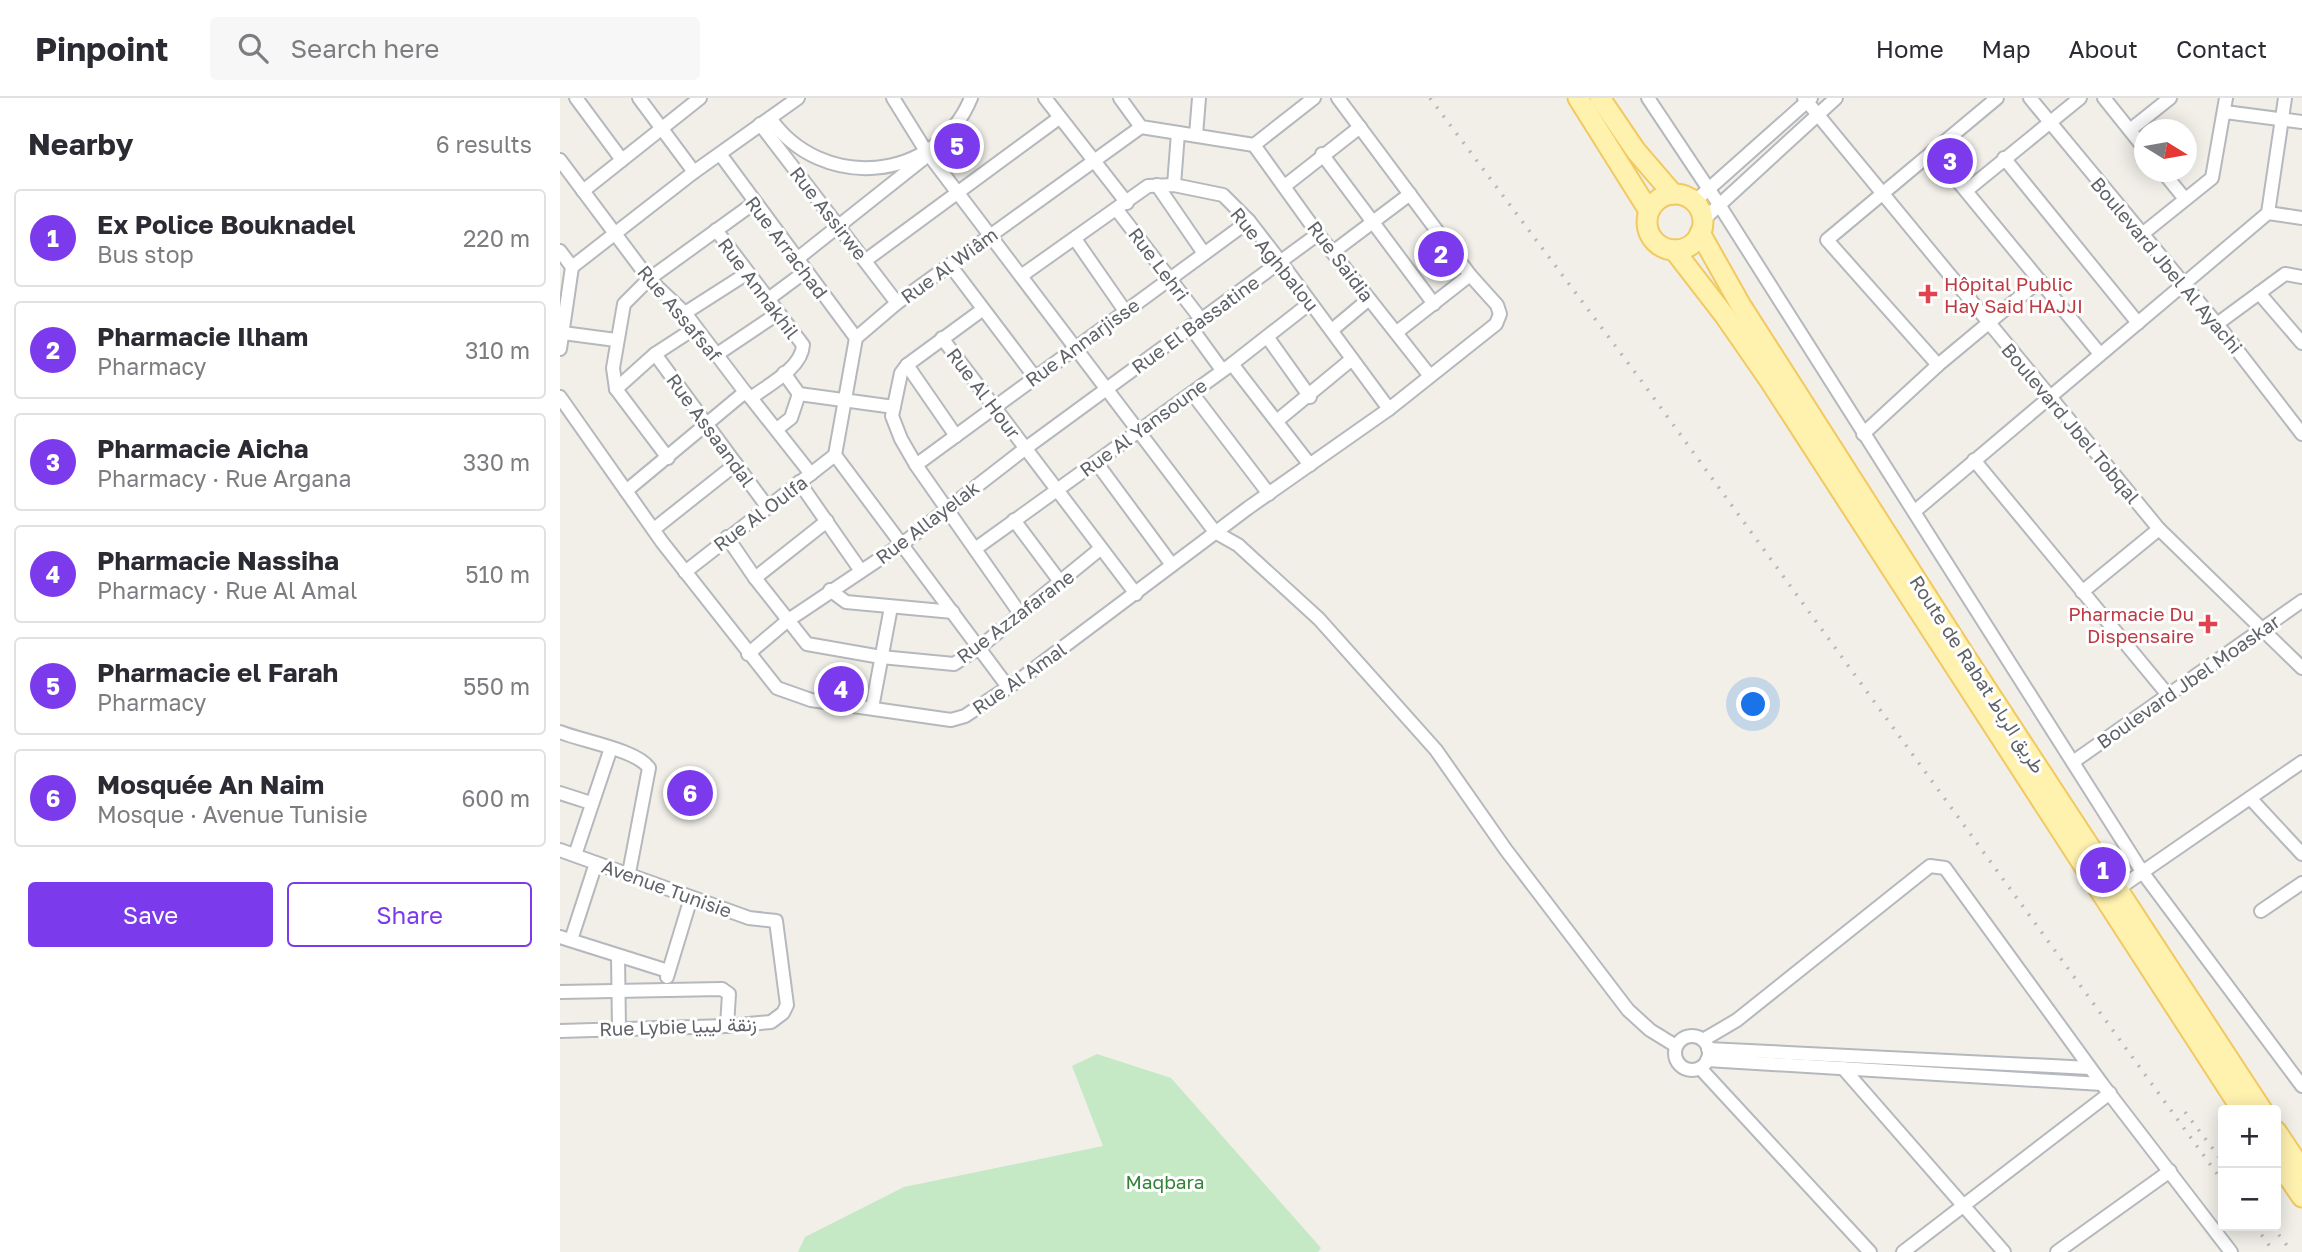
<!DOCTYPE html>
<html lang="en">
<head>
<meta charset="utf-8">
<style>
  body { margin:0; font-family:"Golos Text",Vazirmatn,sans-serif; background:#f7f7f7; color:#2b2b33 }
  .controls { position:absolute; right:21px; bottom:21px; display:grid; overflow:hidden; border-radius:7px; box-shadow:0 4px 18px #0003 }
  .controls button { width:63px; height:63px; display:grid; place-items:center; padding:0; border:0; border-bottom:2px solid #e1e1e2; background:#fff; color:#2b2b33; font:35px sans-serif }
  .compass { position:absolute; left:1574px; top:21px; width:63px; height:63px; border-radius:50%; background:#fff; box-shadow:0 4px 18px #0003; rotate:101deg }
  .you { position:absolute; left:1194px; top:607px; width:24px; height:24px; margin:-18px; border:5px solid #fff; border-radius:50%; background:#1a73e8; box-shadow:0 0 0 10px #1a73e833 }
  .badge { display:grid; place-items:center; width:46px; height:46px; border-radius:50%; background:#7c3aed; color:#fff; font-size:23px; font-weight:700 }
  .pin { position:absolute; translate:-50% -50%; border:4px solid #fff; box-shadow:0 2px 7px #0006 }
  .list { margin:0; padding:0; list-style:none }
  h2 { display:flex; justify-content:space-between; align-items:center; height:91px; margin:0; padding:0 28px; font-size:30px }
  h2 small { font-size:23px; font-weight:400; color:#7c7c81 }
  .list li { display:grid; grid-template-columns:46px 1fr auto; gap:21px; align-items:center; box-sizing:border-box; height:98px; margin:0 14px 14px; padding:0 14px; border:2px solid #e1e1e2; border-radius:7px }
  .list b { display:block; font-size:26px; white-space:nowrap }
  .list p { margin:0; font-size:23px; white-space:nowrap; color:#7c7c81 }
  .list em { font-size:23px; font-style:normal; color:#7c7c81 }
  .actions { display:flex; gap:14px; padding:21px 28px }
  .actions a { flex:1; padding:16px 0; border:2px solid #7c3aed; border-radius:7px; text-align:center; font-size:24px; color:#7c3aed }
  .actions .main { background:#7c3aed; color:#fff }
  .icon { flex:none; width:38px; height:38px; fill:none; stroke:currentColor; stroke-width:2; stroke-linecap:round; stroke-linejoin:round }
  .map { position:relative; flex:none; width:1742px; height:1154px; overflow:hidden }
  header { display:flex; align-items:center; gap:42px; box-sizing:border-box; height:98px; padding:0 35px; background:#fff; border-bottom:2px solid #e1e1e2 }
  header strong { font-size:33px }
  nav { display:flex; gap:38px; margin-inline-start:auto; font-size:24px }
  .search { width:490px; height:63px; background:#f7f7f7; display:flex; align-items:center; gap:18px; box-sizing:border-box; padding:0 24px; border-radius:7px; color:#7c7c81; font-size:26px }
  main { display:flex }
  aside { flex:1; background:#fff }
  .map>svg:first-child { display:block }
  .green { fill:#c5e8c5 }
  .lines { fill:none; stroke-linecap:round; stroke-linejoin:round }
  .street-casing { stroke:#b5b8bc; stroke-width:16 }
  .primary-casing { stroke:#f2c960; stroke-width:23 }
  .street { stroke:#fff; stroke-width:12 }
  .primary { stroke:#fff2af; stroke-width:19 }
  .rail { stroke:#b6b7b8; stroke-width:3.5; stroke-dasharray:2 9; stroke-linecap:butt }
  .health-dot { fill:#e0444e; stroke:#fff; stroke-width:2.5 }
  .labels { text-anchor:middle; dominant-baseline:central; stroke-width:6; stroke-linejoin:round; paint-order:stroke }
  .street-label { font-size:19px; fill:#5f6368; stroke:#fff }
  .health-label { font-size:19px; fill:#be3a42; stroke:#fff; text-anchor:start }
  .park-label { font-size:19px; fill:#348238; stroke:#fff }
</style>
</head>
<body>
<header>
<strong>Pinpoint</strong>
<div class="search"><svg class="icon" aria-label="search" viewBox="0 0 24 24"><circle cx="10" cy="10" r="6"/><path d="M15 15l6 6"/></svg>Search here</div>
<nav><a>Home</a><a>Map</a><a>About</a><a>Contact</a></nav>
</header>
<main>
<aside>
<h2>Nearby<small>6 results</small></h2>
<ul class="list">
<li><span class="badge">1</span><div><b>Ex Police Bouknadel</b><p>Bus stop</p></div><em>220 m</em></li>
<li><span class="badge">2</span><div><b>Pharmacie Ilham</b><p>Pharmacy</p></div><em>310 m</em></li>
<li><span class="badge">3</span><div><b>Pharmacie Aicha</b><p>Pharmacy · Rue Argana</p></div><em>330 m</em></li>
<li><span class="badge">4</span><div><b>Pharmacie Nassiha</b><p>Pharmacy · Rue Al Amal</p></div><em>510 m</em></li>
<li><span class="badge">5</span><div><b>Pharmacie el Farah</b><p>Pharmacy</p></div><em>550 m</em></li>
<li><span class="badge">6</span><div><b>Mosquée An Naim</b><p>Mosque · Avenue Tunisie</p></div><em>600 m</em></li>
</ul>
<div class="actions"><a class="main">Save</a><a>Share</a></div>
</aside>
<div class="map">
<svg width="1742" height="1154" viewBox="0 0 1742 1154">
  <rect width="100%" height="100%" fill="#f1efe8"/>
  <!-- green -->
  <path class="green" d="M537,956L611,980L761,1150L758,1154H238L245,1139L344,1089L543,1048L512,968Z"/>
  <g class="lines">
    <defs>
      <g id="street">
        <path d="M16,0L62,62"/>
        <path d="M79,0L134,74"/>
        <path d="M333,0L366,53L655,434L678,447L759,521L876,652L946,752L1068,912L1090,932L1116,948"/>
        <path d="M485,0L567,105"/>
        <path d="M560,0L581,29L694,47L754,0"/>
        <path d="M1088,0L1158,105L1583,775L1742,988"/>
        <path d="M1244,0L1599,431L1742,570"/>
        <path d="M1470,0L1657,226L1742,336"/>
        <path d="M1544,0L1584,50"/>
        <path d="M1665,14L1742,24"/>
        <path d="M210,20C261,94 376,85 411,0"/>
        <path d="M200,26L337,205"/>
        <path d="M1570,32L1610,0"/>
        <path d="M636,37L639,0"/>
        <path d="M694,47L758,136L870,278"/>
        <path d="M1373,53L1540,256"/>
        <path d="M160,56L296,240"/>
        <path d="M762,56L874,206"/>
        <path d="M1444,60L1578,225"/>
        <path d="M0,62L89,181L125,215L185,294"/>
        <path d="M1603,74L1625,101"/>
        <path d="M597,87L643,154"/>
        <path d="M614,87L618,35"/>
        <path d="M726,87L800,29"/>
        <path d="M1407,92L1520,0"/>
        <path d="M23,93L140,0"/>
        <path d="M1134,104L1251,0"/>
        <path d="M557,112L640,220"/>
        <path d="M1708,115L1725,0"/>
        <path d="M1143,122L1276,0"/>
        <path d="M1581,137L1652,80L1666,0"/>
        <path d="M515,141L565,213"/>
        <path d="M0,153L12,169"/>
        <path d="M773,154L850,96"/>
        <path d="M237,161L363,61"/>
        <path d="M306,162L499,20"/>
        <path d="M390,167L474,278"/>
        <path d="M12,169L134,74L238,0"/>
        <path d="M461,178L588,88L614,87L663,97L689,123L720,163L829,311"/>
        <path d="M1699,195L1742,245"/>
        <path d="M207,202L246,173"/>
        <path d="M422,212L347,267L341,275L332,318L341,341L356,367L461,517"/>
        <path d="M125,215L186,176"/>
        <path d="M1657,226L1725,176L1742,179"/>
        <path d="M630,228L662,272"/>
        <path d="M772,232L809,201"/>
        <path d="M837,234L910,177"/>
        <path d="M3,235L56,242"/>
        <path d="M382,240L576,496"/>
        <path d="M708,240L750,299"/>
        <path d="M0,251L12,169"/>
        <path d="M95,256L206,407"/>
        <path d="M156,257L217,216"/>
        <path d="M672,266L750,367"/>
        <path d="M347,267L396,338"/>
        <path d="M1378,267L1267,142L1437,0"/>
        <path d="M224,275L239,296L334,309"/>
        <path d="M56,291L95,256L135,230"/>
        <path d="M632,295L709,396"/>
        <path d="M0,299L102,444L217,590L251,602L391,622L405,618L462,580L688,410L829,311L936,226L940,216L937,207L910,177L778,0"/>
        <path d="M191,300L251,376"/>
        <path d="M718,322L792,261"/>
        <path d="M217,331L231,320L239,296"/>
        <path d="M1303,336L1378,267L1479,183"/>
        <path d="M275,357L296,240L337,205L581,29"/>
        <path d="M275,357L448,589"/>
        <path d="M108,360L56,291L53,270L64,206L89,181L194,105"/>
        <path d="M1414,362L1608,597"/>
        <path d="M536,364L612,467"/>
        <path d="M356,367L689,123"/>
        <path d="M239,384L301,473"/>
        <path d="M66,393L185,294L191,300C208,287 242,270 243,247L156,132"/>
        <path d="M1355,413L1708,115L1742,120"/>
        <path d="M454,422L501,485"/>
        <path d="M94,431L176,366"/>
        <path d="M167,439L195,480L247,546L321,559L394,566L420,549L540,451"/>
        <path d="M415,451L672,266L750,205"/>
        <path d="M125,474L275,357"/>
        <path d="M195,480L267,423"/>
        <path d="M270,492L286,504L393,514"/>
        <path d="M1522,494L1599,431"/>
        <path d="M188,556L227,523L342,446L466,350L758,136"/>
        <path d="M312,610L331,509"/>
        <path d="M0,634C22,643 77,652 89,670L69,775"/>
        <path d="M1513,664L1742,503"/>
        <path d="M0,695L31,705"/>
        <path d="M1690,700L1742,756"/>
        <path d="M0,752L189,820L216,823L227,907L223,915L211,924L167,928L0,933"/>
        <path d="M15,757L51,650"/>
        <path d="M1558,791L1742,664"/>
        <path d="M1701,813L1742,785"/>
        <path d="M0,839L108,873"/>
        <path d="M11,842L36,765"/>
        <path d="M58,858L59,931"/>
        <path d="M107,879L131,800"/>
        <path d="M0,894L162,891L169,896L167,928"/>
        <circle cx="1132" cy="955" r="17"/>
        <path d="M1143,942L1177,922L1370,768L1385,770L1542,986L1671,1154"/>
        <path d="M1148,951L1530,970"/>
        <path d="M1147,962L1542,986"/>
        <path d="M1140,970L1310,1154"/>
        <path d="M1283,970L1444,1154"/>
        <path d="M1343,1154L1550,995"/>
        <path d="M1497,1154L1610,1073"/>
      </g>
      <g id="primary">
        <path d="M1018,0L1089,113"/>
        <path d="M1040,0L1076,53L1113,96"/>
        <circle cx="1115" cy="124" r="28"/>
        <path d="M1140,135L1180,206L1403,555L1702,1012"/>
        <path d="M1114,152L1165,218L1210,283L1682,1012"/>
        <path d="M1716,1033L1742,1072"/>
        <path d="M1716,1061L1742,1099"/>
      </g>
    </defs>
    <!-- street casing -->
    <use href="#street" class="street-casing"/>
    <!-- primary casing -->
    <use href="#primary" class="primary-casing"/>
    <!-- street -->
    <use href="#street" class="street"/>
    <!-- primary -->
    <use href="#primary" class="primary"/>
    <!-- rail -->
    <g class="rail">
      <path d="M870,0L1080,281L1663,1084"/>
      <path d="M1625,1014L1663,1064"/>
      <path d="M1695,1128L1714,1154"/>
      <path d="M1712,1128L1732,1154"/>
    </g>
  </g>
  <!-- markers -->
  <g class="health-dot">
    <path d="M1364.5 185.5h7v7h7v7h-7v7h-7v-7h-7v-7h7z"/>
    <path d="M1644.5 515.5h7v7h7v7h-7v7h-7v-7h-7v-7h7z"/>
  </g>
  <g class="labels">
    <!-- street labels -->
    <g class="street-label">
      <text transform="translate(269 115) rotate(52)">Rue Assirwe</text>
      <text transform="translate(227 149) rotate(53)">Rue Arrachad</text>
      <text transform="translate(715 161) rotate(51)">Rue Aghbalou</text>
      <text transform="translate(781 163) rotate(53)">Rue Saidia</text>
      <text transform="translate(599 166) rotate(53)">Rue Lehri</text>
      <text transform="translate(389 167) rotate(-36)">Rue Al Wiâm</text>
      <text transform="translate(1607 167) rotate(50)">Boulevard Jbel Al Ayachi</text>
      <text transform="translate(199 190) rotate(53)">Rue Annakhil</text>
      <text transform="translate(120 215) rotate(50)">Rue Assafsaf</text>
      <text transform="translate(635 226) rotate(-36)">Rue El Bassatine</text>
      <text transform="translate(522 244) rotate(-36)">Rue Annarjisse</text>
      <text transform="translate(424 295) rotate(53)">Rue Al Hour</text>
      <text transform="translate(1511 325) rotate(50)">Boulevard Jbel Tobqal</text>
      <text transform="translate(583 329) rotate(-36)">Rue Al Yansoune</text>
      <text transform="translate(151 332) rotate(54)">Rue Assaandal</text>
      <text transform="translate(200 415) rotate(-37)">Rue Al Oulfa</text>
      <text transform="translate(367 424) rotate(-37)">Rue Allayelak</text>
      <text transform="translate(455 518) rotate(-37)">Rue Azzafarane</text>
      <text transform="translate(1418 576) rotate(57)">Route de Rabat طريق الرباط</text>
      <text transform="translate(459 580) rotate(-35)">Rue Al Amal</text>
      <text transform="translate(1628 583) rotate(-35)">Boulevard Jbel Moaskar</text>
      <text transform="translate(107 790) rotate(20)">Avenue Tunisie</text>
      <text transform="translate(118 928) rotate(-2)">Rue Lybie زنقة ليبيا</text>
    </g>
    <!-- health labels -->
    <g class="health-label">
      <text x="1384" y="185">Hôpital Public<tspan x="1384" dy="22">Hay Said HAJJI</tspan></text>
      <text x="1634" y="515" text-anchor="end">Pharmacie Du<tspan x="1634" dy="22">Dispensaire</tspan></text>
    </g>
    <!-- park labels -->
    <g class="park-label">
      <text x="605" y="1083">Maqbara</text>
    </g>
  </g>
</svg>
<div class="controls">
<button>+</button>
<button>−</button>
</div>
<svg class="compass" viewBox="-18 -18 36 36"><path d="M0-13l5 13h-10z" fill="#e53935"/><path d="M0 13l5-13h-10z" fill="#7c7c81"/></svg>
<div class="you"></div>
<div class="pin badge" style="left:1543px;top:772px">1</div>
<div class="pin badge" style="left:881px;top:156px">2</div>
<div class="pin badge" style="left:1390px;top:63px">3</div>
<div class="pin badge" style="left:281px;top:591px">4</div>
<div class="pin badge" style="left:397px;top:48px">5</div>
<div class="pin badge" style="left:130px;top:695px">6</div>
</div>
</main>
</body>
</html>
